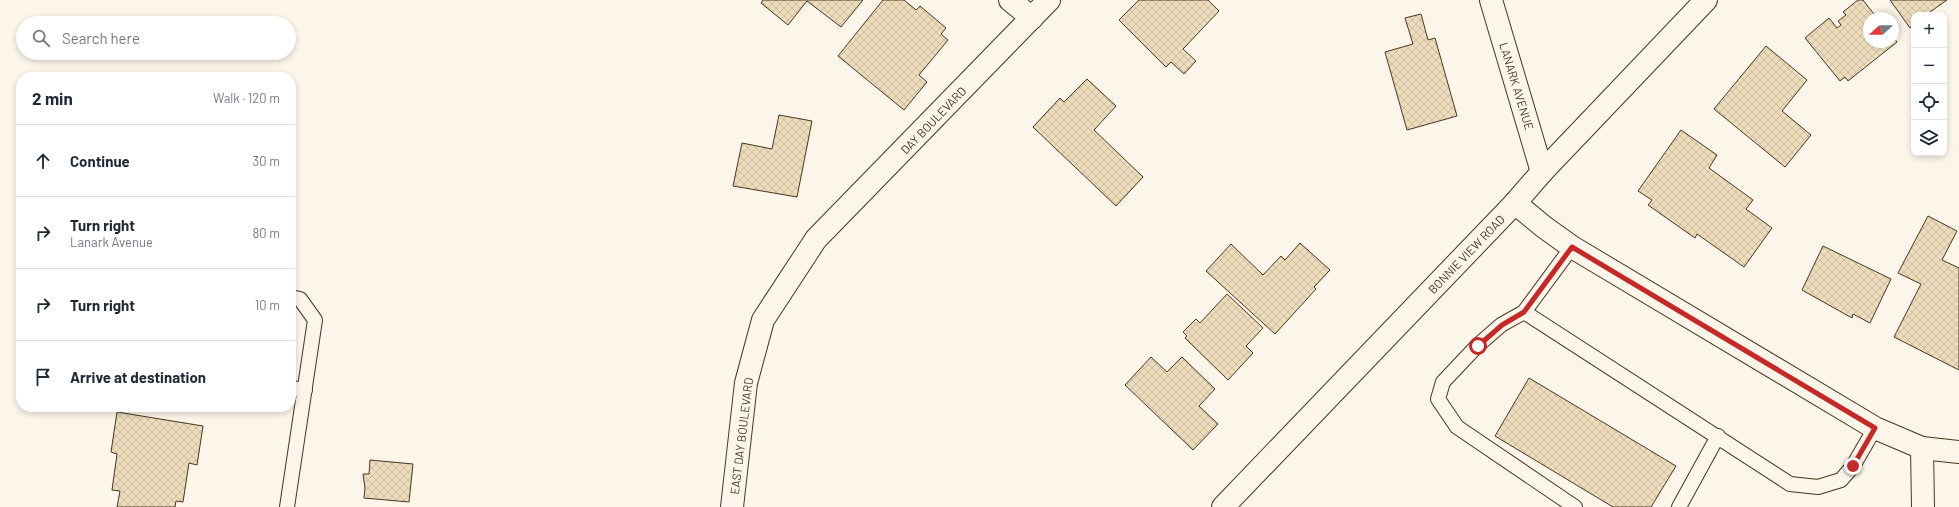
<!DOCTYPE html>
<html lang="en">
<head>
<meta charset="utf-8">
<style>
  body { margin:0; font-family:Barlow,sans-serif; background:#f2f2f3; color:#1f2937 }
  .controls { position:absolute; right:12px; top:12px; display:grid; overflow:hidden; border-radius:8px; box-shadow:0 2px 6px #0003 }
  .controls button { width:36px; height:36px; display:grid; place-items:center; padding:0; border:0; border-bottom:1px solid #e0e1e3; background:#fff; color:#1f2937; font:20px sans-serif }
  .compass { position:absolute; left:1863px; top:12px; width:36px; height:36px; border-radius:50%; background:#fff; box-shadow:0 2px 6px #0003; rotate:249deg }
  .stop { position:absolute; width:12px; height:12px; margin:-9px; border:3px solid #c62828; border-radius:50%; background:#fff }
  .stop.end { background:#c62828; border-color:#fff; box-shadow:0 1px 4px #0008 }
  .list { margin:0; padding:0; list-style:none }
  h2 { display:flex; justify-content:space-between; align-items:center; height:52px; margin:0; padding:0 16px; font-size:17px }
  h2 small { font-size:13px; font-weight:400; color:#747a83 }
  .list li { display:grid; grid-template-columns:26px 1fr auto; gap:12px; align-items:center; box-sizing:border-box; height:72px; padding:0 16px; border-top:1px solid #e0e1e3 }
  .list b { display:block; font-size:15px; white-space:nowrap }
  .list p { margin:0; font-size:13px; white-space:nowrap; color:#747a83 }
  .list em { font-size:13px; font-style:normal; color:#747a83 }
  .icon { flex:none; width:22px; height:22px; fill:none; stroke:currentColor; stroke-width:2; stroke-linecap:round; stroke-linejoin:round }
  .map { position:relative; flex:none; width:1959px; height:507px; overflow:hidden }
  .search { position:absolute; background:#fff; box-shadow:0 2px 6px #0003; left:16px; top:16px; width:280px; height:44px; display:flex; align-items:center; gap:10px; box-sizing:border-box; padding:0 14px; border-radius:22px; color:#747a83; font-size:15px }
  .panel { position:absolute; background:#fff; box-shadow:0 2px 6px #0003; left:16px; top:72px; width:280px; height:340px; border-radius:16px }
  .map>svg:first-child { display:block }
  .building { fill:url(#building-cross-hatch); stroke:#4a3520 }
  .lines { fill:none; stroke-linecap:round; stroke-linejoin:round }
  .lane-casing { stroke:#4a3520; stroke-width:16 }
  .street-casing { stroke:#4a3520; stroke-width:24 }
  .secondary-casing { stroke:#4a3520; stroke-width:24 }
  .lane { stroke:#fbf6e9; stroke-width:14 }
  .street { stroke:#fbf6e9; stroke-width:22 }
  .secondary { stroke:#fbf6e9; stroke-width:22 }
  .route { stroke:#c62828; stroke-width:5 }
  .labels { text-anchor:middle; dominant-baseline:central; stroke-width:3; stroke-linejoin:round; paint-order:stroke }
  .street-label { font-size:12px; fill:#4a3520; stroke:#fbf6e9 }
</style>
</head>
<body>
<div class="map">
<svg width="1959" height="507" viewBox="0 0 1959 507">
  <defs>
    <pattern id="building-cross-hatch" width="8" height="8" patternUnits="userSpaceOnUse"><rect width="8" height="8" fill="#ecdcbc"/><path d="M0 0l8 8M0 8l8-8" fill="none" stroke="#ccbda1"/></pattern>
  </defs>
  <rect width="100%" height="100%" fill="#fbf6e9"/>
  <!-- building -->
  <g class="building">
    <path d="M763,0H863L841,27L807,1L788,25L761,3Z"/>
    <path d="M883,0H904L916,10L920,6L946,28L941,34L948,40L919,75L927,82L904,110L838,56Z"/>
    <path d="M1139,0H1208L1219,11L1183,49L1196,61L1184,74L1171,62L1166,67L1119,20Z"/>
    <path d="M1858,0H1863L1877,18H1869V42H1893V37L1897,42L1848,81L1845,77L1840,81L1805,38L1829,18L1837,28L1841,25L1838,21L1846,15L1843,12Z"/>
    <path d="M1890,0H1947L1930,12L1928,15H1914V25L1910,28Z"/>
    <path d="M1421,14L1428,40L1435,38L1457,116L1407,130L1385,52L1413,44L1405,18Z"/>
    <path d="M1766,46L1807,80L1782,111L1811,135L1785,167L1714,109Z"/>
    <path d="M1087,79L1116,106L1094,130L1143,177L1116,206L1033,127L1060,98L1064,102Z"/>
    <path d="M779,115L812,121L797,197L733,186L742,143L772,149Z"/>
    <path d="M1681,130L1717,155L1709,168L1753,200L1746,209L1772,228L1744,267L1697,234L1695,238L1648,205L1652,200L1638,191Z"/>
    <path d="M1928,216L1957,231L1942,260L1959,268V370L1894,337L1921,284L1898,273Z"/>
    <path d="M1300,243L1330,270L1314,287L1316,289L1275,334L1206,271L1231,244L1263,275L1281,256L1285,260Z"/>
    <path d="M1823,246L1891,279L1870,323L1853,314L1852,318L1802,290Z"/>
    <path d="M1227,294L1263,328L1246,346L1253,353L1228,380L1185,338L1187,336L1183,332L1196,319L1200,323Z"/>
    <path d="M1151,357L1167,372L1182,357L1215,389L1199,406L1218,424L1193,450L1125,385Z"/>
    <path d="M1529,378L1676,466L1651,507H1613L1495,436Z"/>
    <path d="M117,412L203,426L197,465L189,463L183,502L176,501L175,507H117L120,491L112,490L117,454L111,452Z"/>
    <path d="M370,460L413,464L409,502L364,498L365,488L363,474H369Z"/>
  </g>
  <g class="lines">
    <defs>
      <g id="lane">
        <path d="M1572,247L1524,312L1501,325L1477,346L1443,382L1438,399L1457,427L1575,507"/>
        <path d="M1524,312L1790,484L1818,487L1841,480L1853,466L1875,428"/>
        <path d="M291,388L305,390"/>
        <path d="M287,507L315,320L300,299L291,297"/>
        <path d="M1679,507L1718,436"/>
      </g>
      <g id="street">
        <path d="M1010,0L1032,18"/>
        <path d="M1491,0L1542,172"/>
        <path d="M1515,203L1544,227L1572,247L1875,428L1922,448L1959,452"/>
        <path d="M1922,448L1923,507"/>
        <path d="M732,507L746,383L763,320L816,239L1049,0"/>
      </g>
      <path id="secondary" d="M1223,507L1515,203L1542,172L1706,0"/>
    </defs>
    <!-- lane casing -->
    <use href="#lane" class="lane-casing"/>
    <!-- street casing -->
    <use href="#street" class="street-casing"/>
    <!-- secondary casing -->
    <use href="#secondary" class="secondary-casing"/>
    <!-- lane -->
    <use href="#lane" class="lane"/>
    <!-- street -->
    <use href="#street" class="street"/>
    <!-- secondary -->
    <use href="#secondary" class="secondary"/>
  </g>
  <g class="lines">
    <!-- route -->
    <path class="route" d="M1478,346L1502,325L1524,312L1572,247L1875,428L1853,466"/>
  </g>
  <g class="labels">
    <!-- street labels -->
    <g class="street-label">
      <text transform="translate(1517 86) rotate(73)">LANARK AVENUE</text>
      <text transform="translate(933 120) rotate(-46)">DAY BOULEVARD</text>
      <text transform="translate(1466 254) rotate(-46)">BONNIE VIEW ROAD</text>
      <text transform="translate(741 436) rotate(-83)">EAST DAY BOULEVARD</text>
    </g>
  </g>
</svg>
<div class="controls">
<button>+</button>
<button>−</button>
<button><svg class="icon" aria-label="locate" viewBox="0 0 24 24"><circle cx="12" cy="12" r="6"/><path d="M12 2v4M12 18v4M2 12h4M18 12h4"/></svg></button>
<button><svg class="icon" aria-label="layers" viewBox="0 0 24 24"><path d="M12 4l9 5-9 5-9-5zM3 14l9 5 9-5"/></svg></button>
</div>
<svg class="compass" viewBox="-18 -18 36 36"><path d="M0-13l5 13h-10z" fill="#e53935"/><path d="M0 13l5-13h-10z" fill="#747a83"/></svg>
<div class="stop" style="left:1478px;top:346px"></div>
<div class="stop end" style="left:1853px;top:466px"></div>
<div class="search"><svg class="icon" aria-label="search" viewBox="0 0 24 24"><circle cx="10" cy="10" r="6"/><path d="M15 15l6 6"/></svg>Search here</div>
<section class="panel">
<h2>2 min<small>Walk · 120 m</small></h2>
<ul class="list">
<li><svg class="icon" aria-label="ahead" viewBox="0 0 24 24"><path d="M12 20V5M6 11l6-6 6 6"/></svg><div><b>Continue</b></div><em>30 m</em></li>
<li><svg class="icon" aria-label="right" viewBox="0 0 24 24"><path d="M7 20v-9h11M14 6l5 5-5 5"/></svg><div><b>Turn right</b><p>Lanark Avenue</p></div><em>80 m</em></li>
<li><svg class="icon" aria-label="right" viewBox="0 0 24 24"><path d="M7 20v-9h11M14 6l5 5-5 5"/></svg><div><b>Turn right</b></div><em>10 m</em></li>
<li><svg class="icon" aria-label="arrive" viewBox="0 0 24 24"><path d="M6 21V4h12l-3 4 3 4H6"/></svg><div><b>Arrive at destination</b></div></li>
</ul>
</section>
</div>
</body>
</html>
